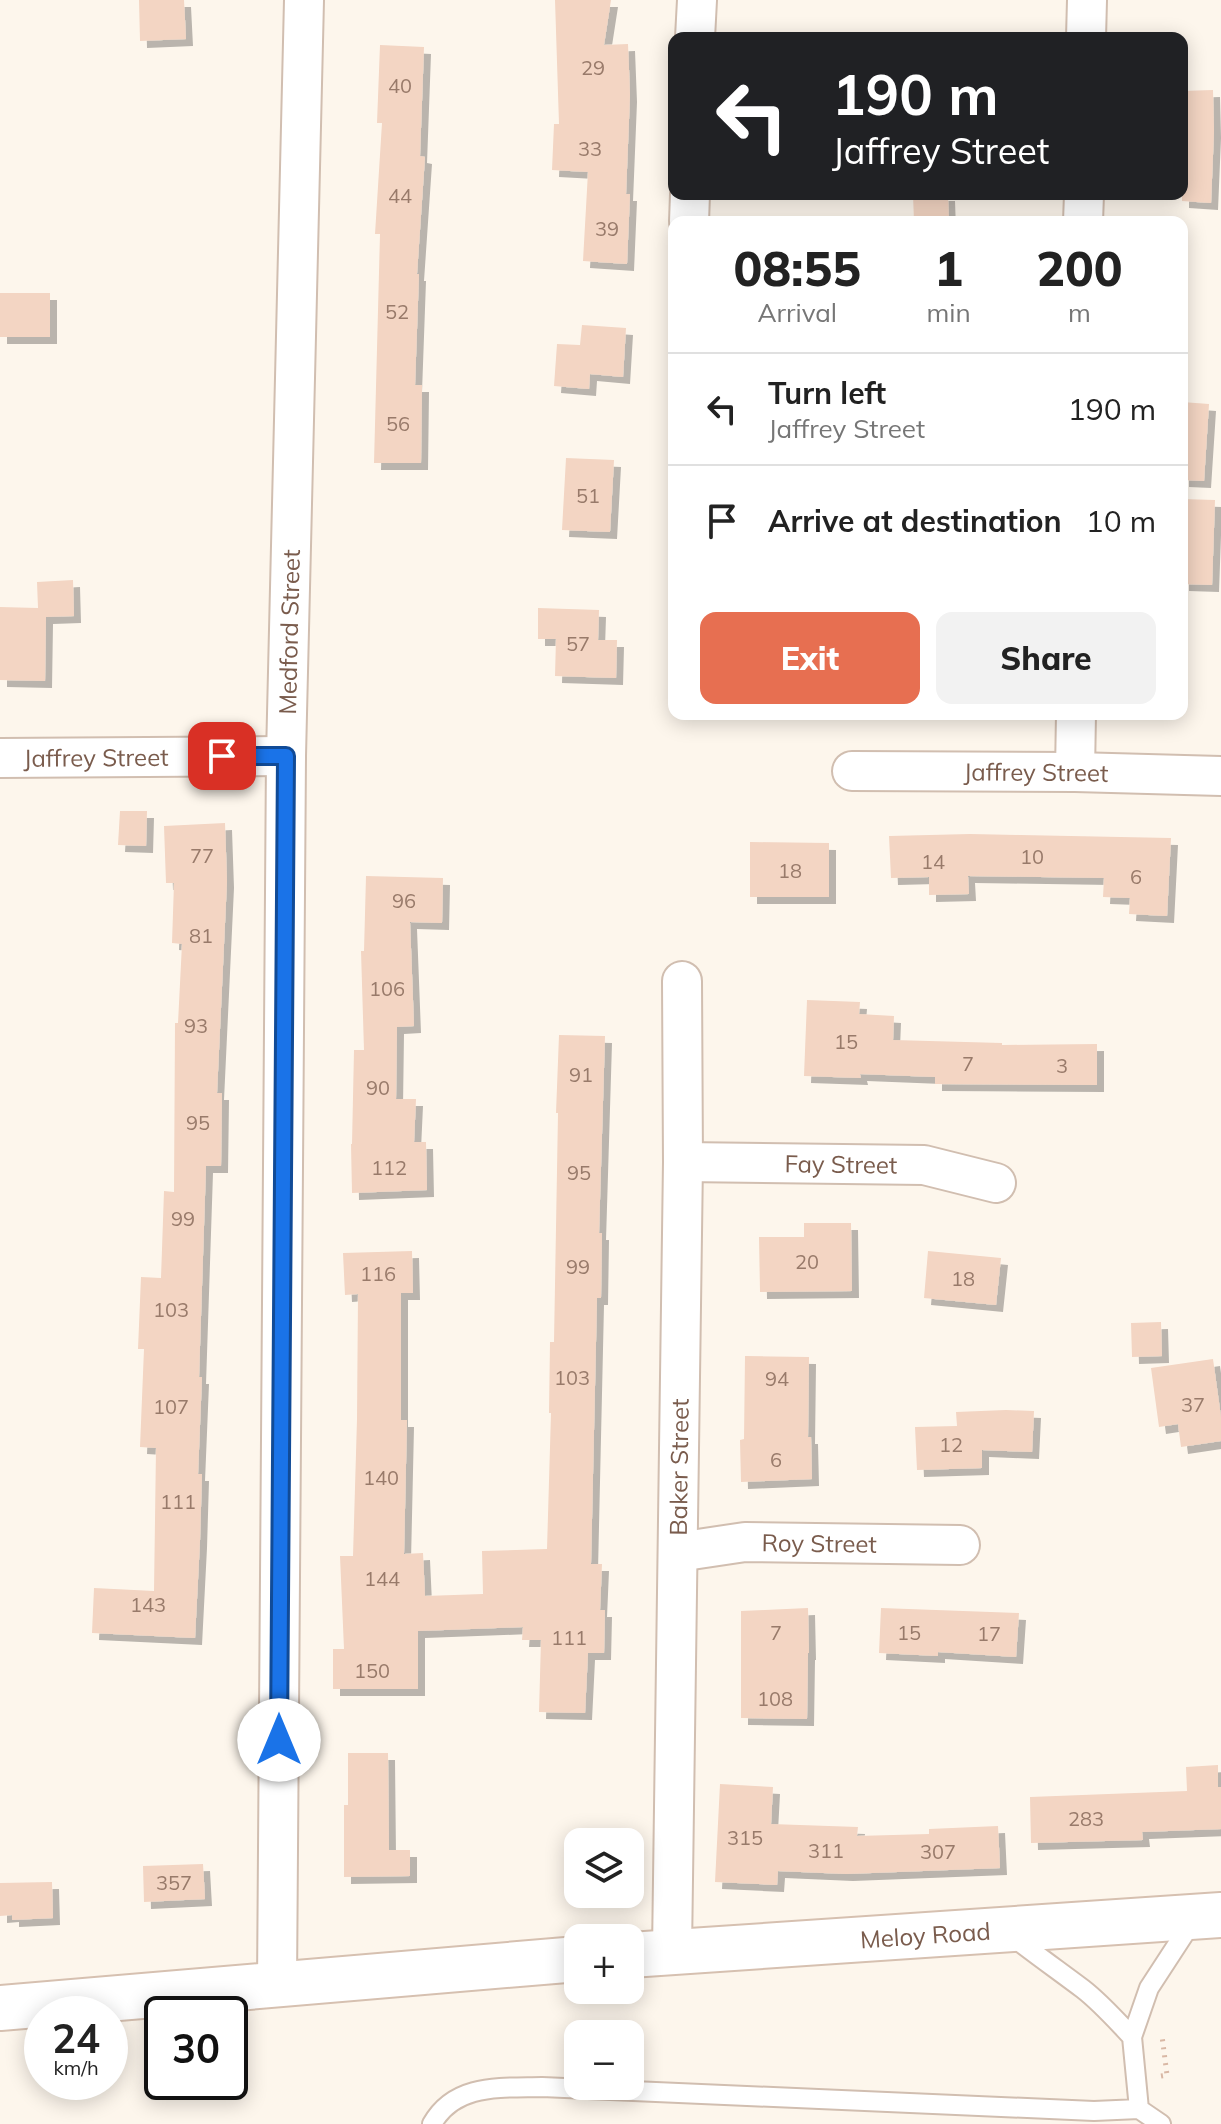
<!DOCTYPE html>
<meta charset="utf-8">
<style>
body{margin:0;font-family:Mulish,sans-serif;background:#f2f2f2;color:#222;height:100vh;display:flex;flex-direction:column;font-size:30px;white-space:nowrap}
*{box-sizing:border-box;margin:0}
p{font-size:26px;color:#767676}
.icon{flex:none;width:44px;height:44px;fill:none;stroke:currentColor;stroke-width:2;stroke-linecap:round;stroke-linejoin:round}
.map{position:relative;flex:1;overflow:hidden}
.drawer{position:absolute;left:668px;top:216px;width:520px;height:504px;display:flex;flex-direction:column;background:#fff;border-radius:16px;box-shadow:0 4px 20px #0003}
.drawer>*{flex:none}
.top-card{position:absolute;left:668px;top:32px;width:520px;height:168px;border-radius:16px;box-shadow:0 4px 20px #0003;background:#202124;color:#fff;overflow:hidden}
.controls{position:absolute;left:564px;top:1828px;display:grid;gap:16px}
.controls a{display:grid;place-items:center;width:80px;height:80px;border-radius:16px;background:#fff;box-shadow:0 4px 20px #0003;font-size:40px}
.speed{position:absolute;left:24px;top:1996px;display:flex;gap:16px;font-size:40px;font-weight:700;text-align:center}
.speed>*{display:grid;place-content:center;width:104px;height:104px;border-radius:50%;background:#fff;box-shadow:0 4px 20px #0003;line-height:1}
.speed small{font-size:20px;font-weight:400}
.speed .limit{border:4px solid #111;border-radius:12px;background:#fff;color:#111}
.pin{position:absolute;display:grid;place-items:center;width:68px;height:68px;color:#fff;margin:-34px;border-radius:16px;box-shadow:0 4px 12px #0006}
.me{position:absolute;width:88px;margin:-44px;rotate:0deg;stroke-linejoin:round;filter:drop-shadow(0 0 6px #0008)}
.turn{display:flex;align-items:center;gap:28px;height:168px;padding:0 32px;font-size:36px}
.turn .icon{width:104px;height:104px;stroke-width:2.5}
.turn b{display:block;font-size:56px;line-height:68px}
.eta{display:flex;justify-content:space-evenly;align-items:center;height:136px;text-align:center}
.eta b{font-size:48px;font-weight:800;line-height:56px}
.action{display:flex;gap:16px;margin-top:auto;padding:16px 32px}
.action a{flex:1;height:92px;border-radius:16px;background:#e76f51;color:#fff;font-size:32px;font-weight:800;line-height:92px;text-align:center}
.action a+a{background:#f2f2f2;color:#222}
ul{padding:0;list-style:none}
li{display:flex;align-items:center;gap:24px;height:112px;padding:0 32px;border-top:2px solid #e0e0e0}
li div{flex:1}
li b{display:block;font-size:30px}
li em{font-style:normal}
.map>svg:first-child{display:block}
.building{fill:#f3d5c3;filter:url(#shadow)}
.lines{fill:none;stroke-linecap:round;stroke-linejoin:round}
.lane-casing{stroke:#d1beb0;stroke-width:22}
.street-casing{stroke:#d1beb0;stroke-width:42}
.secondary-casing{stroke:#d6c0b0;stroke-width:48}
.path{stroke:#d9b8a5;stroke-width:5;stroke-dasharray:2 6;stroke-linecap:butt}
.lane{stroke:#fff;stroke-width:18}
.street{stroke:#fff;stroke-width:38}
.secondary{stroke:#fff;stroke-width:44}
.route-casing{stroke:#114b97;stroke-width:20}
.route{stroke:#1a73e8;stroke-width:14}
.labels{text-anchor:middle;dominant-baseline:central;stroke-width:7;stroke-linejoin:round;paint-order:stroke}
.number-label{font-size:20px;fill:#987a6a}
.street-label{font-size:24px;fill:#7a5c4d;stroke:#fffaf3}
</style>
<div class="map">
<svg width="1221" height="2124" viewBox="0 0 1221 2124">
<defs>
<filter id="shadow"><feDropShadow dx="7" dy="7" stdDeviation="0" flood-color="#0004"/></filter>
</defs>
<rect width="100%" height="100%" fill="#fdf6ec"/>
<!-- building -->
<path class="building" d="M139,0h45l2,39 -46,2z
M555,0h56l-7,45 24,-1 2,51 -4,99h4l-3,70 -44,-3 5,-89 -36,-2 2,-46h5z
M380,45l44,2 -4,109 5,1 -8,117h2l-4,111h7l-1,78h-47l6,-229h-5l7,-111h-5z
M1213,90l1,41 -3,72 -29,-2v-110z
M913,194h35l1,28h-35z
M0,293h50v44h-50z
M582,325l44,3 -3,49 -33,-3 -1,15 -35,-3 3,-42 23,1z
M1182,402l27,2 -5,77 -22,-1z
M566,458l48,2 -4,72 -48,-2z
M1182,499l33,1 -3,85 -30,-1z
M73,580l1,36 -28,1 -1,64 -45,-1v-73l38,1 -1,-26z
M538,608l61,2 -1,30h19l-1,38 -61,-2 1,-37h-18z
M120,811h27l-1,35 -28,-1z
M225,823l2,58 -10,212h5l-1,73h-15l-7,211h3l-4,97h4l-2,67 -5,97 -103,-5 2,-45 60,3 2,-143 -16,-1 4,-98h-6l3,-72 20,1 3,-87 10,1 1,-169h3l4,-79 -10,-1 2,-60h-8l-2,-57z
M970,834l201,4 -4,78 -38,-2 1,-16 -27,-1 1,-19 -136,-2 1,18 -40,1v-18l-38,1 -2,-42z
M750,842l79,1v54h-79z
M366,876l77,2 -1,45 -32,-1 4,104 -17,1 -1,72h20l-2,43h12l1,48 -75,3 -1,-49h1l2,-94h10l-3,-99h3z
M807,1000l53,2 -1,12 35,2 -1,24 109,3v2l95,-1v41l-162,-1v-7l-75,-3 1,4 -57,-2z
M559,1035l46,1 -6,197h3l-1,65h-4l-6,266h11l-2,46h5l-1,43h-16l-3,60 -46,-1 2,-72h-19l1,-13 -105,4v58h-85v-40h11l-4,-93h13l4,-137 1,-125 -13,1 -2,-42 69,-2 1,42h-12v127h6l-3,134 19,-1 2,43 58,-2 -1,-43 65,-2 4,-136h-2l1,-71h4l4,-229h-2z
M804,1223h47l1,68 -92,1 -1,-55h45z
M928,1251l73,7 -5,47 -72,-7z
M1161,1322l1,34 -30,1 -1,-34z
M745,1356l64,1 -1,80h3l1,42 -71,3 -1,-42 4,-1z
M1213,1359l8,58v24l-40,6 -3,-23 -19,3 -8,-59z
M1006,1410l28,1 -2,41 -50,-2v18l-65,2 -2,-43 42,-1 -1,-14z
M808,1608l1,45h-1l-1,66 -66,-1v-107z
M881,1608l138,5 -3,44 -78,-5v4l-59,-3z
M348,1753h40l1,97h21v26l-66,1v-72h4z
M1218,1765v22h3v42l-79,3 1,8 -112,3 -1,-46 157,-6 -1,-24z
M720,1784l53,3 -2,37 87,3 -1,9 72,-2v-5l69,-3 2,42 -154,6 -68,-3 -1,14 -62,-3z
M203,1864l2,35 -61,3 -1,-36z
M52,1882l1,36 -41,2v-5l-12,1v-33z"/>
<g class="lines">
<!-- lane casing -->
<g class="lane-casing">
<path id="lane" d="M1012,1936c23,18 47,35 71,53 18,14 33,31 49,48
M432,2124c23,-41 69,-36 110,-37l552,24 45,-2
M1161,2124l-22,-15 -7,-72 17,-49 43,-66"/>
</g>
<!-- street casing -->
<g class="street-casing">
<g id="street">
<path d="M695,38l2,-38"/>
<path d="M1086,38l1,-38"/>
<path d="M689,222l1,-28"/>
<path d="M1083,222l1,-28"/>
<path id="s1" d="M0,758l286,-2"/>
<path id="s2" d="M852,771l223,1 146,4"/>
<path d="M1075,772l1,-58"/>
<path id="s3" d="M683,1162l241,3 72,18"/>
<path id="s4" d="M678,1552l67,-10 215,3"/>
<path id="s5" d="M672,1951l11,-789 -1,-181"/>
<path id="s6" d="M277,1986l9,-1230 18,-756"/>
</g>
</g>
<!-- secondary casing -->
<g class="secondary-casing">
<g id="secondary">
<path id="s7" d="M630,1955l591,-40"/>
<path d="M0,2008l578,-49"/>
</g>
</g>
<!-- path -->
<path class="path" d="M1161,2076l6,-1 -5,-39"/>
<!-- lane -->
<use href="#lane" class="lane"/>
<!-- street -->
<use href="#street" class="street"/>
<!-- secondary -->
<use href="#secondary" class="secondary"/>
</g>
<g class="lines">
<!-- route casing -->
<g class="route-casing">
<path id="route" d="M222,756h64l-7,984"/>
</g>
<!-- route -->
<use href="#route" class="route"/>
</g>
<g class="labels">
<!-- number labels -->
<g class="number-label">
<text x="593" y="67">29</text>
<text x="400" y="85">40</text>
<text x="590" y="148">33</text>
<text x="400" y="195">44</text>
<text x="607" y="228">39</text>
<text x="397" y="311">52</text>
<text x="398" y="423">56</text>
<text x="588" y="495">51</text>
<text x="578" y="643">57</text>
<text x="202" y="855">77</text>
<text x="1032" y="856">10</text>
<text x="933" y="861">14</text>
<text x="790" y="870">18</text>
<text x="1136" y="876">6</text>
<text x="404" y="900">96</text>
<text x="201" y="935">81</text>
<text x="387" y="988">106</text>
<text x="196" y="1025">93</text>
<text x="846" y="1041">15</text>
<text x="968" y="1063">7</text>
<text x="1062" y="1065">3</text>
<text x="581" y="1074">91</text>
<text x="378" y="1087">90</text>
<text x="198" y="1122">95</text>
<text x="389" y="1167">112</text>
<text x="579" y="1172">95</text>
<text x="183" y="1218">99</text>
<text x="807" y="1261">20</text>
<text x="578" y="1266">99</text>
<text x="378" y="1273">116</text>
<text x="963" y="1278">18</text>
<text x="171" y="1309">103</text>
<text x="572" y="1377">103</text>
<text x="777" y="1378">94</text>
<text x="1193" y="1404">37</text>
<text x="171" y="1406">107</text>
<text x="951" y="1444">12</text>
<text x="776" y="1459">6</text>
<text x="381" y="1477">140</text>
<text x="178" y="1501">111</text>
<text x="382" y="1578">144</text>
<text x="148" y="1604">143</text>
<text x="776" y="1632">7</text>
<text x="909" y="1632">15</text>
<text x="989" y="1633">17</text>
<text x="569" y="1637">111</text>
<text x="372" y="1670">150</text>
<text x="775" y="1698">108</text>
<text x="1086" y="1818">283</text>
<text x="745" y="1837">315</text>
<text x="826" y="1850">311</text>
<text x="938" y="1851">307</text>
<text x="174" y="1882">357</text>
</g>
<!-- street labels -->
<g class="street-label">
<text stroke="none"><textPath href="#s6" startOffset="1354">Medford Street</textPath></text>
<text stroke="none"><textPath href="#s1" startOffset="96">Jaffrey Street</textPath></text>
<text stroke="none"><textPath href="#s2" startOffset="184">Jaffrey Street</textPath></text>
<text stroke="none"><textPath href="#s3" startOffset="158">Fay Street</textPath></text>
<text stroke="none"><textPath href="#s5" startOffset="484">Baker Street</textPath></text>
<text stroke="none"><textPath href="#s4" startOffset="142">Roy Street</textPath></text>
<text stroke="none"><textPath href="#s7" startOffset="296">Meloy Road</textPath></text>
</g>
</g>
</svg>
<div class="controls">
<a><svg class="icon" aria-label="layers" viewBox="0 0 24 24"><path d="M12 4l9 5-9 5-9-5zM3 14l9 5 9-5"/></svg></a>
<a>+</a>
<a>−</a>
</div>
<div class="speed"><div>24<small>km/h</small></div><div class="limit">30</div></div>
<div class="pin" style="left:222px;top:756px;background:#d93025"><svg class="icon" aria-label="arrive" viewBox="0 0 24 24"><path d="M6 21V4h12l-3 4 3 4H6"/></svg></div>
<svg class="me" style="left:279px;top:1740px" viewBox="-20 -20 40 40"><circle r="19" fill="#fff"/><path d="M0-13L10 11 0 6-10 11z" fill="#1a73e8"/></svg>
<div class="top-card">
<div class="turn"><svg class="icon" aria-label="left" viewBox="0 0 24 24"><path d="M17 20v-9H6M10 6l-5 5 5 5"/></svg><div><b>190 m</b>Jaffrey Street</div></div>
</div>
<section class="drawer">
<div class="eta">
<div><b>08:55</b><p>Arrival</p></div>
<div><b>1</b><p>min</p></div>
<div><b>200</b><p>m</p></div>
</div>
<ul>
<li><svg class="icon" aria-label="left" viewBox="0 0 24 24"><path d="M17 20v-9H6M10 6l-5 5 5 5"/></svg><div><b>Turn left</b><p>Jaffrey Street</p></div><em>190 m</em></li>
<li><svg class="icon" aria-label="arrive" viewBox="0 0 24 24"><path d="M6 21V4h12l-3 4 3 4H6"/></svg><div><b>Arrive at destination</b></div><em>10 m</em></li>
</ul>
<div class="action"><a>Exit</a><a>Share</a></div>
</section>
</div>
